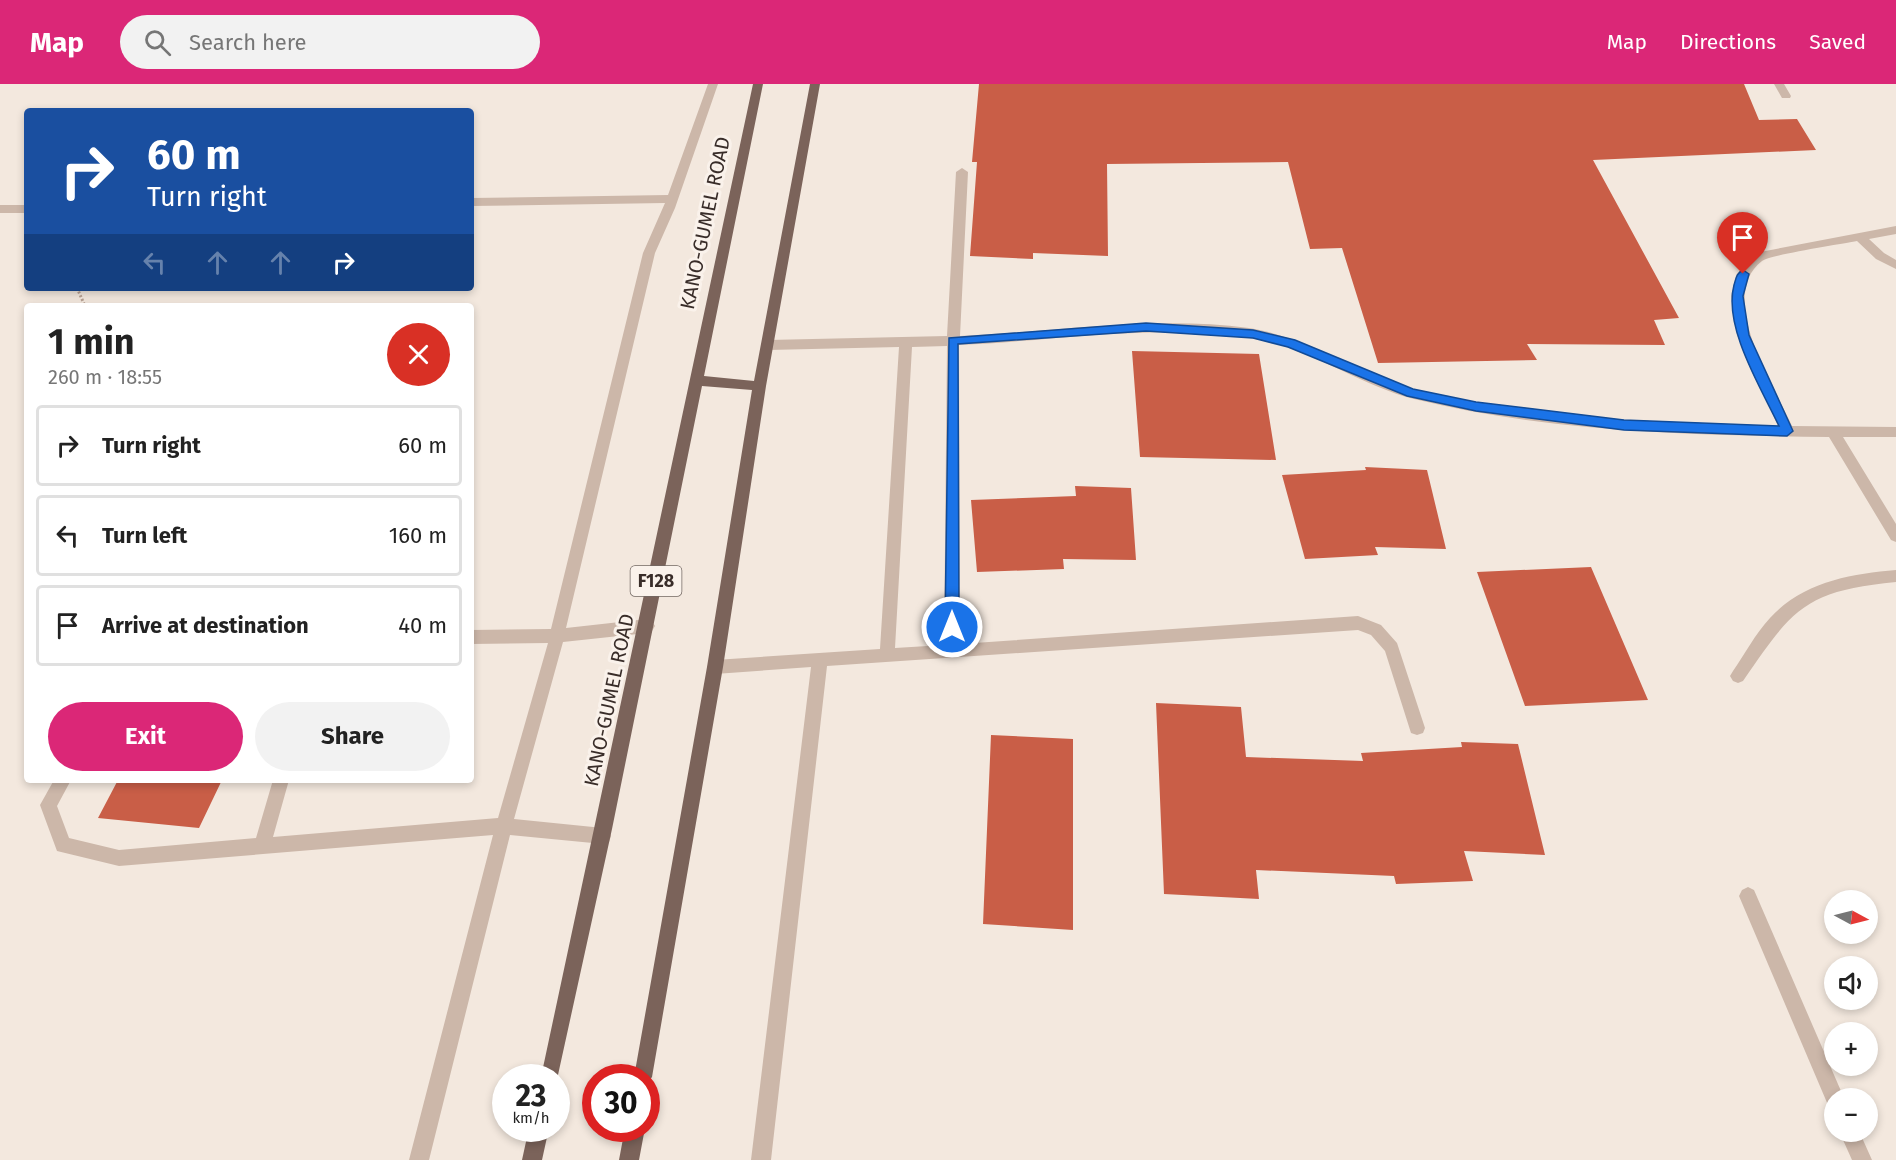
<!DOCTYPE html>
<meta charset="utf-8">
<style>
body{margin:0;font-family:"Fira Sans",sans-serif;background:#f2f2f2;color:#222;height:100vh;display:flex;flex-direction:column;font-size:22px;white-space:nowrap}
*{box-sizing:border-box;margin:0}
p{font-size:20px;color:#767676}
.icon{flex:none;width:33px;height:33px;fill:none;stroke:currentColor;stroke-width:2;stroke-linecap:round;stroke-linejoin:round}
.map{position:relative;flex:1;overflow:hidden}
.panel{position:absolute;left:24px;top:219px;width:450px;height:480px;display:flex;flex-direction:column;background:#fff;border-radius:6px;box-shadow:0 3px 9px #0003}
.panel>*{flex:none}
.banner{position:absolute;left:24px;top:24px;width:450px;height:183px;border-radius:6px;box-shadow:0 3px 9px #0003;background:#1a4fa0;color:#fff;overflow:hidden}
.needle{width:39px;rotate:97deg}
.tools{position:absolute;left:1824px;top:806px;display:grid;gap:12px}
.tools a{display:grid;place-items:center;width:54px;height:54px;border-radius:50%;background:#fff;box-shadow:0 3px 9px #0003;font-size:30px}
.speed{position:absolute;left:492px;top:980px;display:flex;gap:12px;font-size:30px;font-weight:700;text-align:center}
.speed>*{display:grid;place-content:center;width:78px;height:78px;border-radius:50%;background:#fff;box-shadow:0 3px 9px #0003;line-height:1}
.speed small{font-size:15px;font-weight:400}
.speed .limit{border:9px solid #d22;background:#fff;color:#111}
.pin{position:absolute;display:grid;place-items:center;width:51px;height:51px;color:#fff;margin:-62px -26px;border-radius:50% 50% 50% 0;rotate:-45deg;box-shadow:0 0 6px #0007}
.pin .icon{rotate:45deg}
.me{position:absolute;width:66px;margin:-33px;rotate:0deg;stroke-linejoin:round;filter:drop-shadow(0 0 4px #0008)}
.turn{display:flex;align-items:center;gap:21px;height:126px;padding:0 24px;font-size:27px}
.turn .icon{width:78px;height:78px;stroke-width:2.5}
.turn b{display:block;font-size:42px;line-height:51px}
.lanes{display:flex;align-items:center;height:57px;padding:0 24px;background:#0003;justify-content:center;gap:30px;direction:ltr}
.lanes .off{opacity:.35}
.round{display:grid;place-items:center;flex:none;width:63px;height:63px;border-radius:32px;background:#f2f2f2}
.summary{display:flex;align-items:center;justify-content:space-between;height:102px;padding:0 24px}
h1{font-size:36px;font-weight:700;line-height:45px}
.button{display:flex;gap:12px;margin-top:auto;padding:12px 24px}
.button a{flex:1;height:69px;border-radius:36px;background:#db2777;color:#fff;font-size:24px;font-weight:700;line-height:69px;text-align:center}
.button a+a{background:#f2f2f2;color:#222}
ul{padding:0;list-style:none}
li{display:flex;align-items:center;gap:18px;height:81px;margin:0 12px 9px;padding:0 12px;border:3px solid #e0e0e0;border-radius:6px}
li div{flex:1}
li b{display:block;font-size:22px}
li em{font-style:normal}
header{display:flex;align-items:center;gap:36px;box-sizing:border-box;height:84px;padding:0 30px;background:#db2777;color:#fff}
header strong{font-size:28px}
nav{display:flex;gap:33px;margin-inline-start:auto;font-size:21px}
.search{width:420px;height:54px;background:#f2f2f2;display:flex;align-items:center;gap:15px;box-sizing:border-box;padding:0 21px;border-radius:33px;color:#767676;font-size:22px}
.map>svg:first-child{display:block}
.building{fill:#c95e47}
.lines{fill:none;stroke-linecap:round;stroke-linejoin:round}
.path{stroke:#b8a193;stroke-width:3;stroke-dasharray:2 2;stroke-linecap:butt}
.minor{fill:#ccb7a9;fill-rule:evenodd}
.major{fill:#7b635a;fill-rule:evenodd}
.route{fill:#1a73e8;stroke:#114b97;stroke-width:1.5}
.labels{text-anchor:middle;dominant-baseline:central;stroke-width:6;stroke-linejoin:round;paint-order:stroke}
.shield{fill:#faf2eb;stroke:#736863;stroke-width:1.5}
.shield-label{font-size:18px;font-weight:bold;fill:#392d29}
.street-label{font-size:20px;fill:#392d29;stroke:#faf2eb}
</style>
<header>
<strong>Map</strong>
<div class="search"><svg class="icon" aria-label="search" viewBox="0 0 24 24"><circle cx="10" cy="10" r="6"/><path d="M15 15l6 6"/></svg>Search here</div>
<nav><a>Map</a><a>Directions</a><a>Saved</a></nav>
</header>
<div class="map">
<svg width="1896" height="1076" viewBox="0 0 1896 1076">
<rect width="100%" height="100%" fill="#f3e8de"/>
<!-- building -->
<path class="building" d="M979,0h765l15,36 38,-1 19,31 -223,10 86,158 -25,2 11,25 -138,-1 10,16 -159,3 -36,-115 -32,1 -22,-87 -181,2 1,92 -75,-3v6l-63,-3 7,-94h-5z
M1132,267l127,3 17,106 -136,-3z
M1365,383l62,3 19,79 -71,-2 3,8 -73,4 -23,-84 84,-5z
M1075,402l56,2 5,72 -73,-1 1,10 -87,3 -6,-72 105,-4z
M1591,483l57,133 -123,6 -48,-134z
M1156,619l85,4 5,50 117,4 -2,-8 101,-6 -1,-5 57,2 27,111 -81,-4 9,30 -77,3 -2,-8 -138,-6 3,29 -95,-5z
M991,651l82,4v191l-90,-6z
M118,696h104l-23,48 -101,-10z"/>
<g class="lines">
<!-- path -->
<path class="path" d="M77,204l8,18"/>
<!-- minor -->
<path class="minor" d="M708,0h10l-43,124 -20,45 -89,375 81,-9 5,2 3,5 -3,5 -5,2 -84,9 -49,177 89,9 6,2 2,6 -2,6 -6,2 -93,-9 -81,325h-20l84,-325 -374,31 -62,-15 -17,-46 14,-25h17l-14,26 12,32 50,12 137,-12 17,-58h16l-16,57 225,-19 50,-175 -77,1v-14l80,-1 92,-376 22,-50 -194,3v-8l197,-3z
M1774,0h10l7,12 -1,2h-8z
M962,84l6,4 -8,164c95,-4 193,-21 289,-8 59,9 108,46 165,61 118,29 243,35 364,37l-41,-91 -6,-39 6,-22 18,-21 141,-27v8l-27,5 15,14 12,7v9l-20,-10 -19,-18c-15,3 -88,14 -95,20 -46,35 12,126 30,165l104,1v10h-53l53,87v18l-5,-2 -62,-103c-138,-2 -280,-5 -415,-38 -57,-15 -106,-53 -165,-61 -96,-15 -194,3 -290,7l1,299 398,-28 23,9 16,18 28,85 -2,5 -6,2 -6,-2 -26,-82 -14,-16 -13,-5 -531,36 -56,494h-20l60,-493 -96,7 -5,-2 -3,-5 3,-5 5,-2 165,-11 19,-302 -131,3 -6,-5 6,-5 179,-4 9,-164zM947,262l-3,299 -49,3 17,-301z
M0,121h27v8h-27z
M1896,486v12c-91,9 -103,26 -153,99l-5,2 -5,-2 -3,-5 3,-5c12,-17 22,-37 37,-53 33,-36 80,-44 126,-48z
M1748,803l6,3 90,208h-10v9l-6,-2 -89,-209 3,-6z
M1839,1047h20l13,29h-20z"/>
<!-- major -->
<path class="major" d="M753,0h10l-59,292 50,5 56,-297h10l-54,302 -43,281 -71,410 -6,8v-8h-12l73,-410 45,-277 -50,-4 -90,443 -56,255v-7h-15z
M529,1044h20l-7,32h-20z
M625,1044h20l-6,32h-20z"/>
</g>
<!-- route -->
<path class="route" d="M1743,186l6,4 -6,22 6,39 44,96 -6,5 -163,-6 -148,-19 -69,-15 -119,-49 -35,-9 -107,-7 -188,13 1,283 -2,4h-10l-2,-4 4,-289 197,-15 107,7 42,10 118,49 63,13 148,18 155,6c-18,-38 -56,-99 -45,-141 2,-6 2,-12 9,-15z"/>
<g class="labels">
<!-- shield labels -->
<rect class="shield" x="630.5" y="482" width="51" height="30" rx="4.5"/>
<g class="shield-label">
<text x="656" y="497">F128</text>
</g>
<!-- street labels -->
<g class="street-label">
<text transform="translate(705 139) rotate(-78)">KANO-GUMEL ROAD</text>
<text transform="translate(609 616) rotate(-78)">KANO-GUMEL ROAD</text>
</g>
</g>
</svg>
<div class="tools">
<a><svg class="needle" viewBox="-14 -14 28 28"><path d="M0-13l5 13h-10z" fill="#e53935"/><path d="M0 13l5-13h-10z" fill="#767676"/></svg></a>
<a><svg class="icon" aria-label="sound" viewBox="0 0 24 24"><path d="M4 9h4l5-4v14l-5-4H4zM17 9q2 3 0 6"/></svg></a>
<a>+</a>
<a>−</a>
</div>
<div class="speed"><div>23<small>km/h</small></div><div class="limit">30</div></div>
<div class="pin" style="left:1743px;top:190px;background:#d93025"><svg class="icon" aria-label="arrive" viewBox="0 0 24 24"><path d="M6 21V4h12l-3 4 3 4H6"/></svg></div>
<svg class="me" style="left:952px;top:543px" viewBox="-20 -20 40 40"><circle r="17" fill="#1a73e8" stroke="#fff" stroke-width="3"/><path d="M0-11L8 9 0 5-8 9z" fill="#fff"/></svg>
<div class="banner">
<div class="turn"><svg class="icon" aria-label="right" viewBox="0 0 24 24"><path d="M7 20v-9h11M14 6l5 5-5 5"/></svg><div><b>60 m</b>Turn right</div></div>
<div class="lanes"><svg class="icon off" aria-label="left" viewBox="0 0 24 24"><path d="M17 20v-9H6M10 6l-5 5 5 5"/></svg><svg class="icon off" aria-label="ahead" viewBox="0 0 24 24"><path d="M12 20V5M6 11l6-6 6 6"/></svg><svg class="icon off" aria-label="ahead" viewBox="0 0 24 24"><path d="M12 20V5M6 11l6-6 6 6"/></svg><svg class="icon" aria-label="right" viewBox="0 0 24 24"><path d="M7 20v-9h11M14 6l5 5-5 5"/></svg></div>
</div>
<section class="panel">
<div class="summary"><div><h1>1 min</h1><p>260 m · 18:55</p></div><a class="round" style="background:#d93025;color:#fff"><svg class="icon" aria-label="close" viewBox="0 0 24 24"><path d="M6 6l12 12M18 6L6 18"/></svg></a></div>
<ul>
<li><svg class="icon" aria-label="right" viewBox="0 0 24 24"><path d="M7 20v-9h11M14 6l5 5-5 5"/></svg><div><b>Turn right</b></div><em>60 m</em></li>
<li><svg class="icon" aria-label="left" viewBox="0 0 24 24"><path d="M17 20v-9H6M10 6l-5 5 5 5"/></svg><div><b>Turn left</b></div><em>160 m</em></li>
<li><svg class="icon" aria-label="arrive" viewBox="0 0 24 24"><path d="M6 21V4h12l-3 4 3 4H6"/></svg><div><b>Arrive at destination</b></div><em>40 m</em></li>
</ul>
<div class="button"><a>Exit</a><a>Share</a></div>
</section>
</div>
